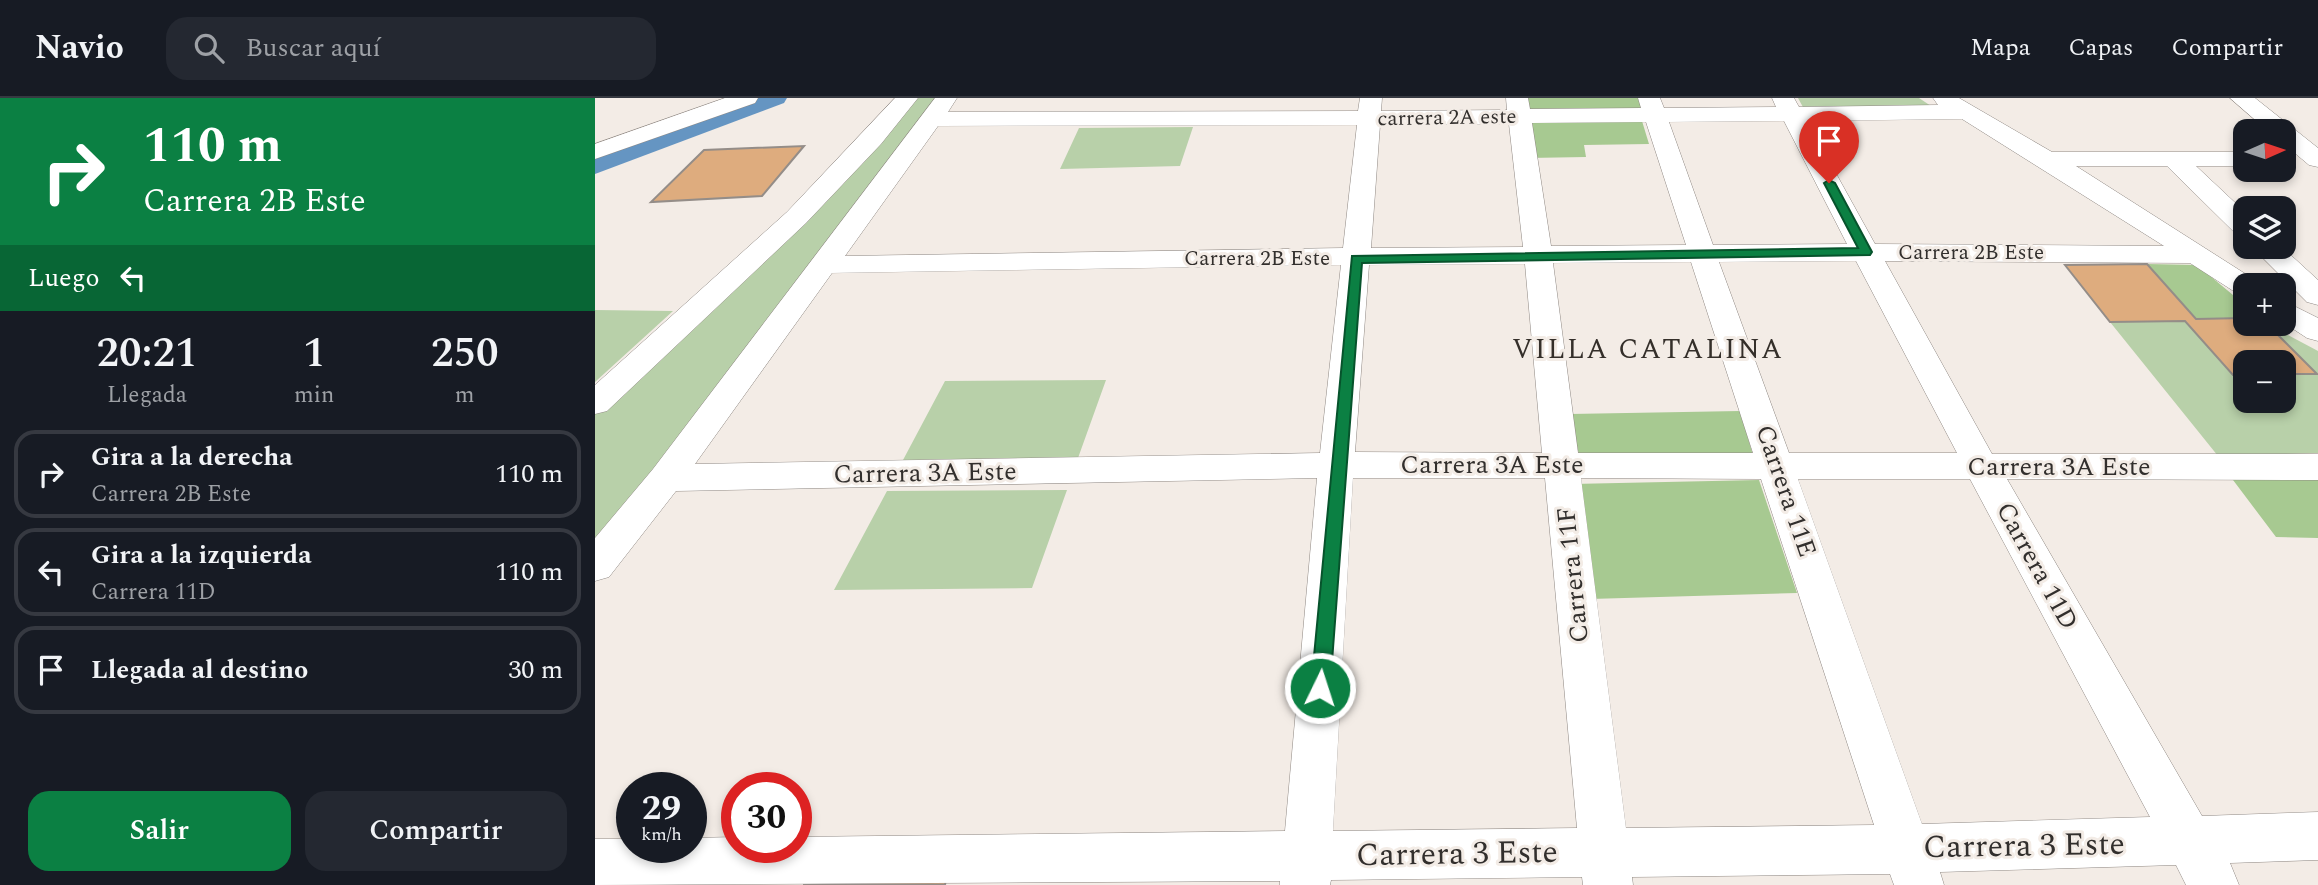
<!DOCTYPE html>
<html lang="es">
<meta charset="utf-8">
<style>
body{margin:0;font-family:Spectral,serif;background:#242831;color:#f1f3f6;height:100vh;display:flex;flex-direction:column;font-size:26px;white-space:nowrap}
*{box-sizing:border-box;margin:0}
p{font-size:23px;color:#9ea1a6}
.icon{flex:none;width:38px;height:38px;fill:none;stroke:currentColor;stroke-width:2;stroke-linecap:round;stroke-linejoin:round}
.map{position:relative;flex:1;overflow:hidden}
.sheet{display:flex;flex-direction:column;background:#171b24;width:595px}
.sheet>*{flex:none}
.hud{background:#0b8043;color:#fff;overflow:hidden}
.needle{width:46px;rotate:87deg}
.fabs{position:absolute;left:1638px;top:21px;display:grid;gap:14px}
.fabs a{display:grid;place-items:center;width:63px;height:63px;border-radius:14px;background:#171b24;box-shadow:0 4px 10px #0003;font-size:35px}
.speed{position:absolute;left:21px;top:674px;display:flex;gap:14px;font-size:35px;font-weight:700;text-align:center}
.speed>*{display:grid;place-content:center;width:91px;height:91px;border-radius:50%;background:#171b24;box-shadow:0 4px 10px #0003;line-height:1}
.speed small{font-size:18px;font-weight:400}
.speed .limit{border:10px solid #d22;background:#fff;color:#111}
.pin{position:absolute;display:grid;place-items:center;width:60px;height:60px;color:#fff;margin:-72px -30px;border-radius:50% 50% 50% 0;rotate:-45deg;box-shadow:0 0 7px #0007}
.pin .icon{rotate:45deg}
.me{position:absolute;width:77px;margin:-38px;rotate:4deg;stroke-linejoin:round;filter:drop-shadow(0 0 5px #0008)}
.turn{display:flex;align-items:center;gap:24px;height:147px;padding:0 28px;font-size:32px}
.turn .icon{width:91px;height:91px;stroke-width:2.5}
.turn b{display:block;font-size:49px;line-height:60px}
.then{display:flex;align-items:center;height:66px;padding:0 28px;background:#0003;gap:14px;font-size:26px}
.eta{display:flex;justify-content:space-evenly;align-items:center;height:119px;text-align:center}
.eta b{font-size:42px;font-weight:600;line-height:49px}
.cta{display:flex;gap:14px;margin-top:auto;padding:14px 28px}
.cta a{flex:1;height:80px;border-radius:21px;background:#0b8043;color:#fff;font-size:28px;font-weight:600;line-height:80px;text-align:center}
.cta a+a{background:#242831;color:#f1f3f6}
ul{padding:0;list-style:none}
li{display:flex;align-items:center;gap:21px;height:88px;margin:0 14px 10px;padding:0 14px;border:4px solid #363941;border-radius:21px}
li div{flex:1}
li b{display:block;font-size:26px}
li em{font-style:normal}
header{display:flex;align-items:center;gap:42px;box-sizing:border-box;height:98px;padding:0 35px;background:#171b24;border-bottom:2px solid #363941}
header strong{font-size:33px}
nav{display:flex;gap:38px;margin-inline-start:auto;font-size:24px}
.search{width:490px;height:63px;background:#242831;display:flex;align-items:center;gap:18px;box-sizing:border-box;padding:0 24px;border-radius:21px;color:#9ea1a6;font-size:26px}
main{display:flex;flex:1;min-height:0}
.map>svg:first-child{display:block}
.green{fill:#b8d0a9}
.forest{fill:#a7c991}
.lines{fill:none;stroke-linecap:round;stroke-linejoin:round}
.canal{fill:#6595c2;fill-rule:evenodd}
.building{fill:#deac7e;stroke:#948d88;stroke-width:2}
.minor-casing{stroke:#8f8883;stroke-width:1}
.minor{fill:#fff;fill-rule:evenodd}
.route{fill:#0b8043;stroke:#07532c;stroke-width:2}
.labels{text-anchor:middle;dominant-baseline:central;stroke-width:6;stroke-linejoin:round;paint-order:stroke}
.far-street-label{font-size:21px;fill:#322f2d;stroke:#f3ece6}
.street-label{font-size:26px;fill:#322f2d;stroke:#f3ece6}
.neighbourhood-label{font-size:28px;letter-spacing:2px;fill:#342f2a;stroke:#f3ece6}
.near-street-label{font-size:32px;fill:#322f2d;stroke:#f3ece6}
</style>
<header>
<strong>Navio</strong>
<div class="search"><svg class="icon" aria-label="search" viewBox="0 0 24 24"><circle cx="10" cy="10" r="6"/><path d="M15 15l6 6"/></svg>Buscar aquí</div>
<nav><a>Mapa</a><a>Capas</a><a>Compartir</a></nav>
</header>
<main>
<section class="sheet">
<div class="hud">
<div class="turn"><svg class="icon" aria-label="right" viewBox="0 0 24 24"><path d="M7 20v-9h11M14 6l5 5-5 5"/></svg><div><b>110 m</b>Carrera 2B Este</div></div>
<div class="then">Luego<svg class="icon" aria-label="left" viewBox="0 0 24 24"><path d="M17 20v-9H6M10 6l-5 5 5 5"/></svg></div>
</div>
<div class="eta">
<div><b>20:21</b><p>Llegada</p></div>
<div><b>1</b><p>min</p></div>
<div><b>250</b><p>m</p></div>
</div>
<ul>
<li><svg class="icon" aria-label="right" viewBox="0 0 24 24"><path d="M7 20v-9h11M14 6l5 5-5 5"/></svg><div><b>Gira a la derecha</b><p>Carrera 2B Este</p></div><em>110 m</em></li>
<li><svg class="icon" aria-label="left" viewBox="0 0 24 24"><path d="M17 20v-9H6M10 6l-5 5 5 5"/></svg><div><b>Gira a la izquierda</b><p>Carrera 11D</p></div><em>110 m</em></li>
<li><svg class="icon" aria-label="arrive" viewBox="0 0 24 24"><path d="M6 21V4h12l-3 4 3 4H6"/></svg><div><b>Llegada al destino</b></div><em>30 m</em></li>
</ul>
<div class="cta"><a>Salir</a><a>Compartir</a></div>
</section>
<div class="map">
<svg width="1723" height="787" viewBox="0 0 1723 787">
<rect width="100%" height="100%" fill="#f3ece6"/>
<!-- green -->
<path class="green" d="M316,0h28l-344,459v-149z
M1203,0h121l12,8 -127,3z
M598,29l-13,39 -120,3 19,-41z
M0,212l78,1 -78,71z
M1590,223l48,54h12v26h39v-27h32l-49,-50 51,27v102l-100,3 -108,-134z
M511,282l-28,78 -175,2 42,-79z
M472,392l-35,98 -198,2 53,-99z"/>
<!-- forest -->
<path class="forest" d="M926,0h118l5,13 -121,1z
M1047,23l7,23 -65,1 2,12 -58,1 -4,-36z
M1552,166l50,1 48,40v13l-49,1z
M1145,313l13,44h-174l-9,-41z
M1635,378l88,2v60l-42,-1z
M1164,382l38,113 -207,6 -18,-115z"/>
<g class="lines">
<!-- canal -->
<path class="canal" d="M157,0h35l-3,5 -189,71v-17z"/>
</g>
<!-- building -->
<path class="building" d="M209,48l-42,50 -111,6 53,-52z
M1552,166l49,55 49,-1v6h22l50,50h-33v-12h-39v13h-12l-48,-54 -75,1 -45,-57z
M351,781l-1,6h-142z"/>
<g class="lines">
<!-- minor casing -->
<g class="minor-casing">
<path id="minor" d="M130,0h33l-3,5 -160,56v-15z
M300,0h23l-37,46 -75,79 -199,188 -12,3v-29l192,-173z
M340,0h22l-9,14 410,-1 2,-13h22l-1,13 126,-1 -1,-12h22l2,11 111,-1 -3,-10h22l4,10 112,-1 -4,-9h22l5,9 139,-2 -5,-7h26l93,54h193v14h-49l49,46v23l-10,-2 -68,-67h-91l179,114 4,5h-14v10l-10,-3 -45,-29 -305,-2 107,193h326v26l-311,-1 195,337 116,-4v48l-88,3 9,22h-53l-10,-20 -236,7 4,13h-50l-4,-11 -258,3 1,8h-50l-1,-8 -251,3 -1,5h-50v-4l-685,4v-46h37v8h59v-9l46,-1v10h59v-10l489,-6 32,-353 -641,13 -67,86 -14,4v-43l58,-69zM1367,21l202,127 -289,-2 -68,-123zM1189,23l63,123 -134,1 -44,-123zM1051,24l40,123 -135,1 -19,-123zM914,26l14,123 -152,1 9,-123zM762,27l-14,123 -498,8 93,-130zM1261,163l101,192h-168l-70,-191zM1096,164l62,191h-175l-25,-190zM930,166l17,189 -187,-1 14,-187zM746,167l-21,188 -625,11 137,-191zM758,380h192l32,350 -244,3zM986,380l180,1 113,346 -248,3zM1203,381h172l180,338 -228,7z
M1635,0h25l63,50v19l-9,-2 -25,-21v-13h-16z
M1657,149h30l36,33v25l-11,-3z
M1689,203l34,17v23l-11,-3 -23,-15z"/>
</g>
<!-- minor -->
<use href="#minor" class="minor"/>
</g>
<!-- route -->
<path class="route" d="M1234,82l6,3 37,69 -2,3 -508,8 -32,425 -3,6h-14l-2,-6 41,-432 506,-8 -34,-65z"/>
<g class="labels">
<!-- far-street labels -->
<g class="far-street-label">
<text transform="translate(852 20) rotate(-1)">carrera 2A este</text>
<text x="1376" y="155">Carrera 2B Este</text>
<text x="662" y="161">Carrera 2B Este</text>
</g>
<!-- street labels -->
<g class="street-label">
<text x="897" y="367">Carrera 3A Este</text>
<text x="1464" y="369">Carrera 3A Este</text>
<text transform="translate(330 375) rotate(-1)">Carrera 3A Este</text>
<text transform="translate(1191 393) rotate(71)">Carrera 11E</text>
<text transform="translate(1442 468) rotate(61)">Carrera 11D</text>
<text transform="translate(978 477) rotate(-96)">Carrera 11F</text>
</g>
<!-- neighbourhood labels -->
<g class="neighbourhood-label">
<text x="1053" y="251">VILLA CATALINA</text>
</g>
<!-- near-street labels -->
<g class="near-street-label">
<text transform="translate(1429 748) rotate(-1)">Carrera 3 Este</text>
<text transform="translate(862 756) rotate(-1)">Carrera 3 Este</text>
</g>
</g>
</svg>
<div class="fabs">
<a><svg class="needle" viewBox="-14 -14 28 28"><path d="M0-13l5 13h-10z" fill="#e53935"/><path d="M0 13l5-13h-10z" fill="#9ea1a6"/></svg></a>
<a><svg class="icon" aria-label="layers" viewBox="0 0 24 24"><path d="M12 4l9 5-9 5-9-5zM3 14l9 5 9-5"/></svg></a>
<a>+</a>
<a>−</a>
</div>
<div class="speed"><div>29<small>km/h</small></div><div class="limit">30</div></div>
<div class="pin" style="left:1234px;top:85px;background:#d93025"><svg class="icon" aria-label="arrive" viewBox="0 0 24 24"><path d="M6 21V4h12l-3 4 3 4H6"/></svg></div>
<svg class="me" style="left:725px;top:590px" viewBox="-20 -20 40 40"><circle r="17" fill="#0b8043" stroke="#fff" stroke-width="3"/><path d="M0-11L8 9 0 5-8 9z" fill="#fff"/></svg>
</div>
</main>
